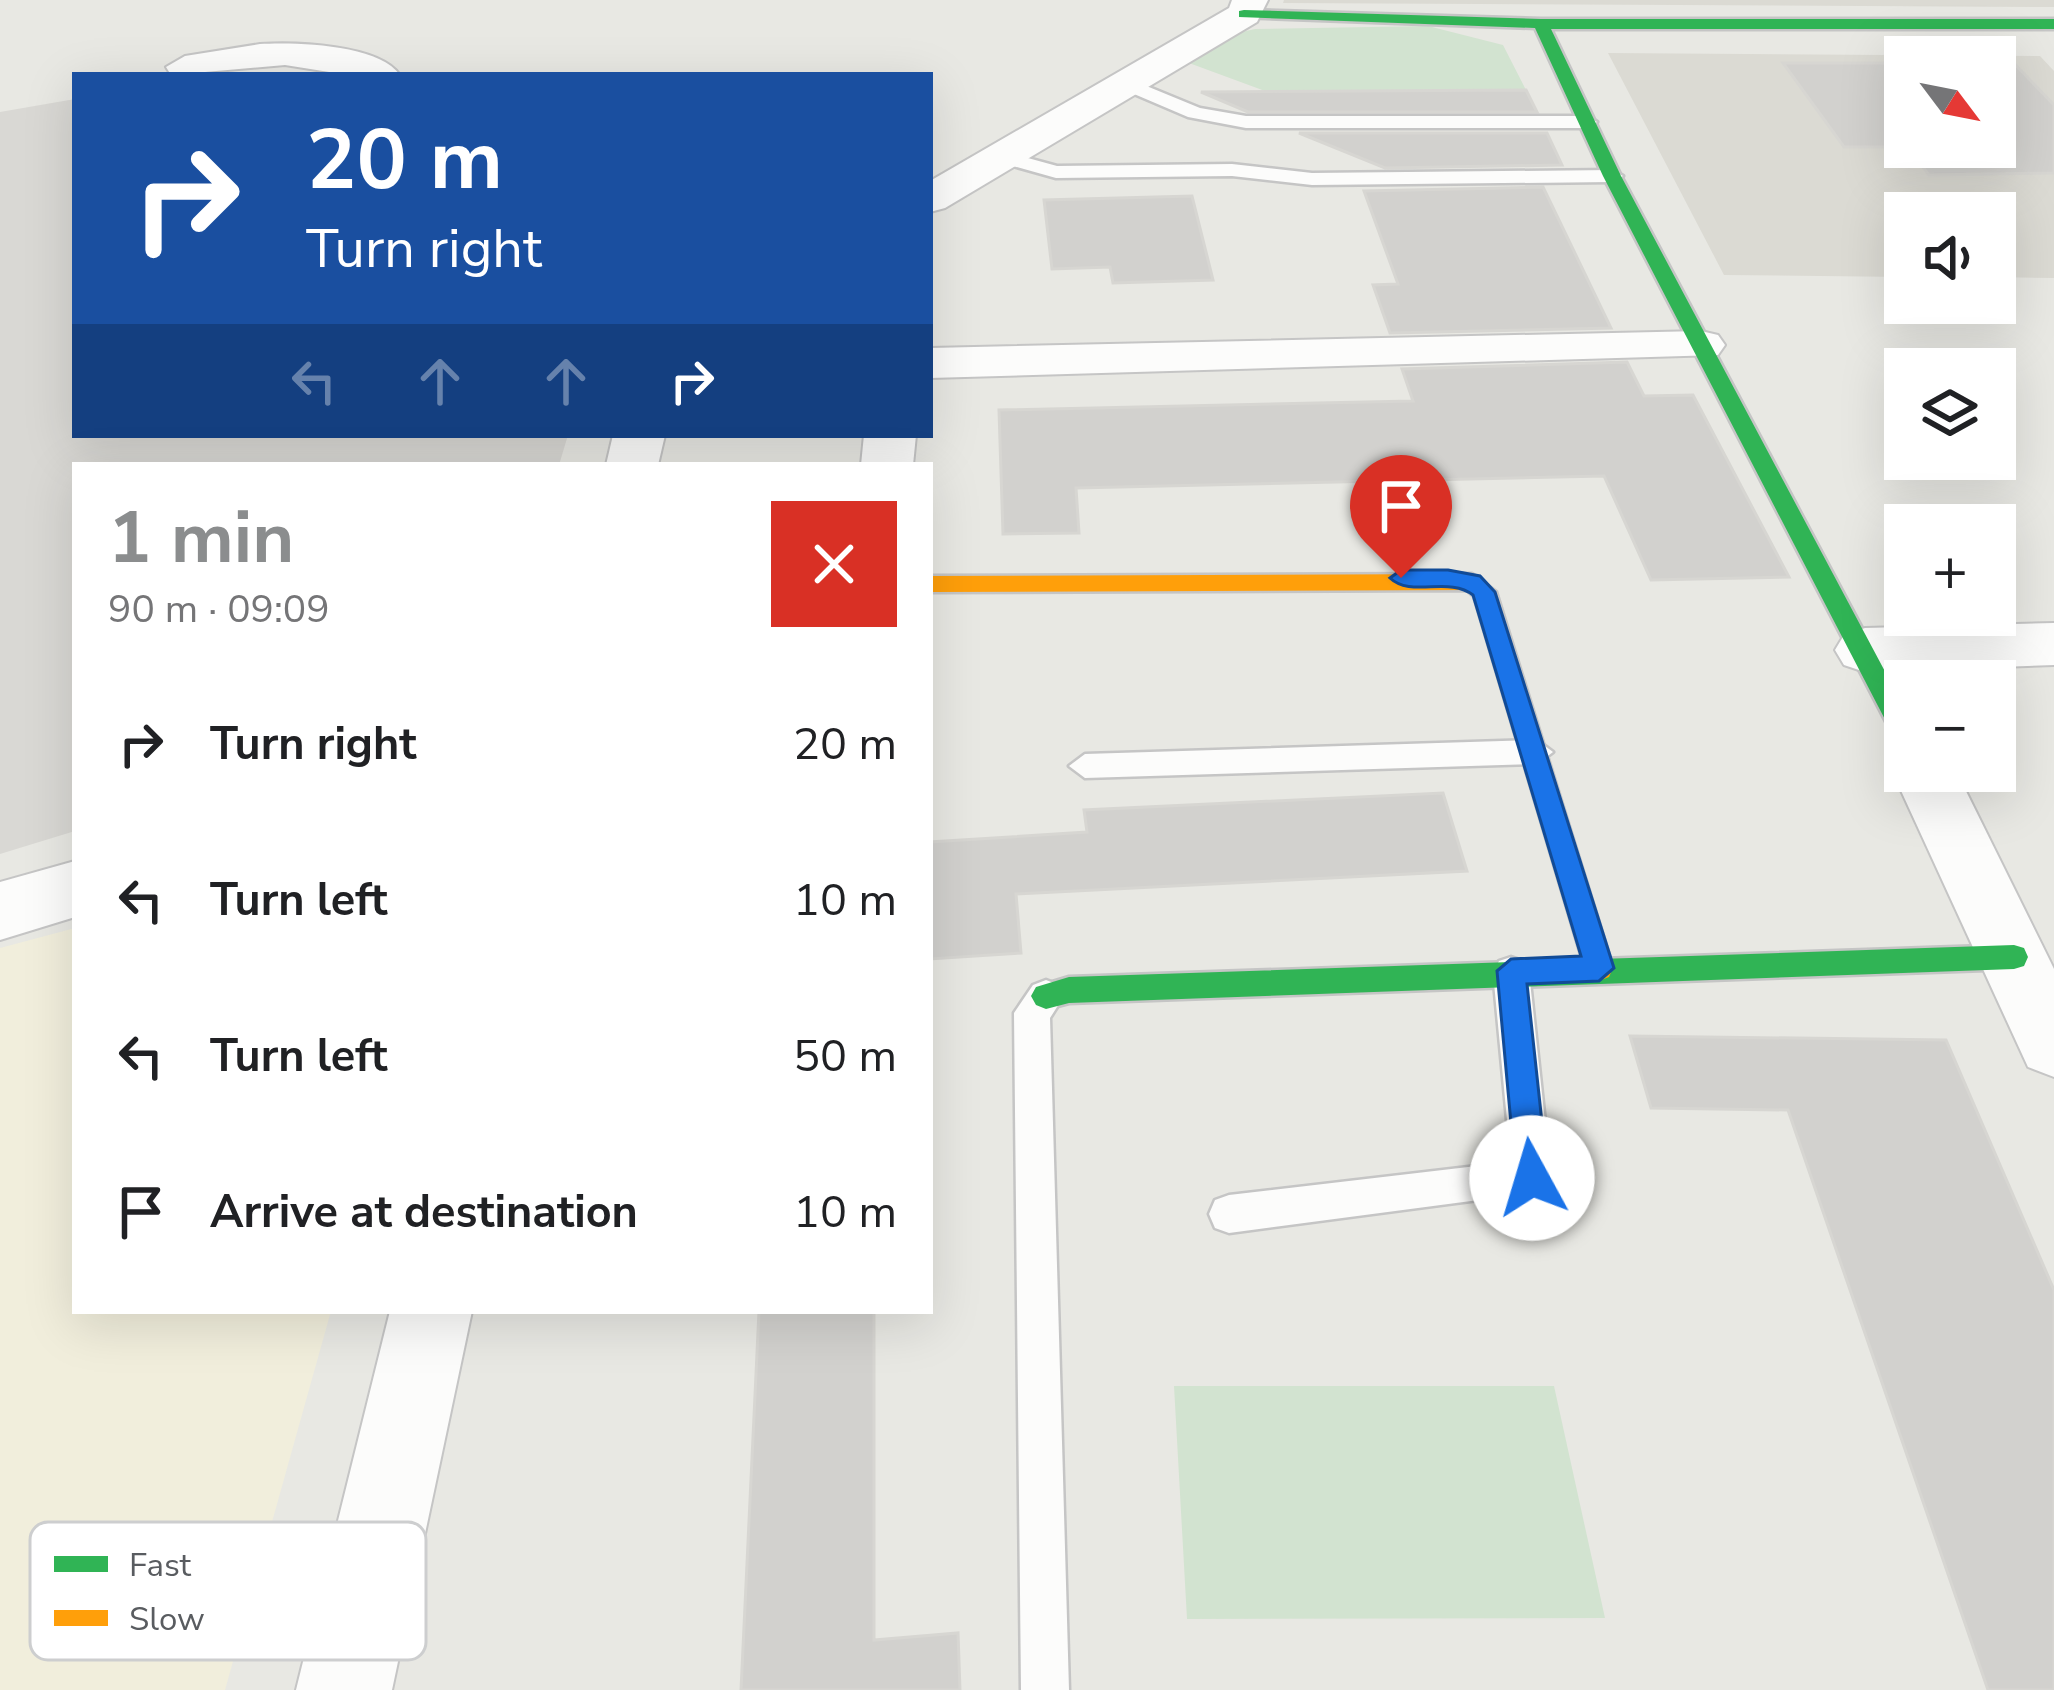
<!DOCTYPE html>
<meta charset="utf-8">
<style>
body{margin:0;font-family:"Nunito Sans",sans-serif;background:#f6f6f6;color:#202124;height:100vh;display:flex;flex-direction:column;font-size:45px;white-space:nowrap}
*{box-sizing:border-box;margin:0}
p{font-size:39px;color:#757577}
.icon{flex:none;width:66px;height:66px;fill:none;stroke:currentColor;stroke-width:2;stroke-linecap:round;stroke-linejoin:round}
.map{position:relative;flex:1;overflow:hidden}
.drawer{position:absolute;left:72px;top:462px;width:861px;height:852px;display:flex;flex-direction:column;background:#fff;border-radius:0px;box-shadow:0 12px 48px #0002}
.drawer>*{flex:none}
.top-card{position:absolute;left:72px;top:72px;width:861px;height:366px;border-radius:0px;box-shadow:0 12px 48px #0002;background:#1a4fa0;color:#fff;overflow:hidden}
.needle{width:78px;rotate:122deg}
.fabs{position:absolute;left:1884px;top:36px;display:grid;gap:24px}
.fabs a{display:grid;place-items:center;width:132px;height:132px;border-radius:0px;background:#fff;box-shadow:0 12px 48px #0002;font-size:60px}
.pin{position:absolute;display:grid;place-items:center;width:102px;height:102px;color:#fff;margin:-123px -51px;border-radius:50% 50% 50% 0;rotate:-45deg;box-shadow:0 0 12px #0007}
.pin .icon{rotate:45deg}
.me{position:absolute;width:132px;margin:-66px;rotate:354deg;stroke-linejoin:round;filter:drop-shadow(0 0 9px #0008)}
.turn{display:flex;align-items:center;gap:42px;height:252px;padding:0 36px;font-size:54px}
.turn .icon{width:156px;height:156px;stroke-width:2.5}
.turn b{display:block;font-size:84px;line-height:102px}
.lanes{display:flex;align-items:center;height:114px;padding:0 36px;background:#0003;justify-content:center;gap:60px;direction:ltr}
.lanes .off{opacity:.35}
.round{display:grid;place-items:center;flex:none;width:126px;height:126px;border-radius:0px;background:#f6f6f6}
.headline{display:flex;align-items:center;justify-content:space-between;height:204px;padding:0 36px}
h1{font-size:72px;font-weight:700;line-height:90px;color:#8b8d8e}
ul{padding:0;list-style:none}
li{display:flex;align-items:center;gap:36px;height:156px;padding:0 36px}
li div{flex:1}
li b{display:block;font-size:45px}
li em{font-style:normal}
.map>svg:first-child{display:block}
.commercial{fill:#f1eedc}
.industrial{fill:#d9d8d4}
.education{fill:#dbdad3;fill-rule:evenodd}
.green{fill:#d2e3d0}
.building{fill:#d2d1ce;stroke:#d7d6d2;stroke-width:3}
.lines{fill:none;stroke-linecap:round;stroke-linejoin:round}
.lane-casing{stroke:#c5c5c5;stroke-width:5}
.street-casing{stroke:#c5c5c5;stroke-width:4}
.fast-casing{stroke:#c5c5c5;stroke-width:5}
.slow-casing{stroke:#c5c5c5;stroke-width:5}
.lane{fill:#fcfcfb;fill-rule:evenodd}
.street{fill:#fcfcfb;fill-rule:evenodd}
.fast{fill:#30b455;fill-rule:evenodd}
.slow{fill:#ff9f0a;fill-rule:evenodd}
.route{fill:#1a73e8;stroke:#114b97;stroke-width:3}
.key{fill:#fff;stroke:#cdcecf;stroke-width:3}
.key-label{font-size:33px;fill:#595c60}
</style>
<div class="map">
<svg width="2054" height="1690" viewBox="0 0 2054 1690">
<rect width="100%" height="100%" fill="#e8e8e3"/>
<!-- commercial -->
<path class="commercial" d="M75,928v383h256l-106,379h-225v-742z"/>
<!-- industrial -->
<path class="industrial" d="M75,99v336h493l-9,30h-484v366l-75,23v-742z"/>
<!-- education -->
<path class="education" d="M1284,0h770v7l-771,-4z
M1608,53l432,3 14,15v207l-59,-1v-64h-90v64l-181,-2zM1905,57h90v90h-90z"/>
<!-- green -->
<path class="green" d="M1428,26l75,19 23,45 -261,1 -76,-28 36,-27 30,-7z
M1174,1386h380l51,232 -418,1z"/>
<!-- building -->
<path class="building" d="M2006,55l48,50v68l-125,2 -22,-28h88v-90l-65,-1z
M1783,63h122v84h-61z
M1526,90l11,22h-289l-47,-20z
M1299,133h248l15,32 -177,3z
M1543,187l68,141 -221,5 -17,-48 25,-1 -34,-93z
M1192,196l21,84 -100,3 -3,-16 -58,2 -8,-69z
M1627,362l17,34 49,-1 96,182 -138,3 -47,-104 -528,12 3,45 -76,1 -4,-124 414,-9 -11,-32z
M1443,793l24,78 -451,23 5,59 -91,6v-117l157,-10 -3,-22z
M1630,1036l316,4 108,250v400h-66l-200,-580 -137,-2z
M759,1311h115v329l84,-7 2,57h-219z"/>
<g class="lines">
<!-- lane casing -->
<g class="lane-casing">
<path id="lane" d="M1127,78l73,30 46,8h341l10,6 -10,6h-341l-58,-11 -68,-29 -3,-4z
M1002,151l55,15 175,-2 80,9 300,-3 11,6 -11,6 -300,3 -80,-9 -176,2 -61,-17 -3,-4z
M1537,740l16,12 -16,12 -452,14 -16,-12 16,-12z
M1511,957l12,4 6,11 22,206 -5,13 -317,42 -14,-5 -6,-14 6,-14 14,-5 282,-33 -18,-190 6,-11z
M1046,980l13,5 5,11 -14,22 19,672h-48l-7,-677 19,-28z"/>
</g>
<!-- street casing -->
<g class="street-casing">
<path id="street" d="M1232,0h36l-11,22 -312,186 -15,4v-31l299,-173z
M260,44c35,-2 119,0 140,31h-52l-63,-10 -114,10 -5,-8 19,-11z
M1701,331l17,4 7,10 -7,10 -788,23v-30z
M613,435h52l-7,30h-52z
M864,435h52l-3,30h-52z
M2054,623v42l-189,7 -21,-7 -9,-15 9,-15 21,-7z
M1905,752v19h51l98,198v108l-26,-10 -136,-296z
M75,861v56l-75,23v-58z
M390,1311h82l-80,379h-96z"/>
</g>
<!-- fast casing -->
<g class="fast-casing">
<path id="fast" d="M1244,10l297,9h513v10h-503l70,147 284,533v34l-13,-10 -289,-557 -68,-148 -296,-11v-6z
M2014,945l10,3 4,9 -4,9 -10,3 -945,34 -23,6 -10,-4 -5,-9 5,-9 33,-10z"/>
</g>
<!-- slow casing -->
<g class="slow-casing">
<path id="slow" d="M1472,574l24,18 117,376 -4,9 -10,4 -10,-4 -4,-9 -111,-372 -7,-6 -537,2v-16z"/>
</g>
<!-- lane -->
<use href="#lane" class="lane"/>
<!-- street -->
<use href="#street" class="street"/>
<!-- fast -->
<use href="#fast" class="fast"/>
<!-- slow -->
<use href="#slow" class="slow"/>
</g>
<!-- route -->
<path class="route" d="M1448,570l32,6 15,16 119,376 -15,13 -72,3 21,194 -5,11 -11,5 -11,-5 -5,-11 -19,-207 14,-12 70,-3 -108,-361c-24,-19 -62,3 -83,-17l11,-8z"/>
<!-- legend -->
<rect x="30" y="1522" width="396" height="138" rx="18" class="key"/>
<rect x="54" y="1556" width="54" height="16" fill="#30b455"/>
<rect x="54" y="1610" width="54" height="16" fill="#ff9f0a"/>
<g class="key-label">
<text x="129" y="1576">Fast</text>
<text x="129" y="1630">Slow</text>
</g>
</svg>
<div class="fabs">
<a><svg class="needle" viewBox="-14 -14 28 28"><path d="M0-13l5 13h-10z" fill="#e53935"/><path d="M0 13l5-13h-10z" fill="#757577"/></svg></a>
<a><svg class="icon" aria-label="sound" viewBox="0 0 24 24"><path d="M4 9h4l5-4v14l-5-4H4zM17 9q2 3 0 6"/></svg></a>
<a><svg class="icon" aria-label="layers" viewBox="0 0 24 24"><path d="M12 4l9 5-9 5-9-5zM3 14l9 5 9-5"/></svg></a>
<a>+</a>
<a>−</a>
</div>
<div class="pin" style="left:1401px;top:578px;background:#d93025"><svg class="icon" aria-label="arrive" viewBox="0 0 24 24"><path d="M6 21V4h12l-3 4 3 4H6"/></svg></div>
<svg class="me" style="left:1532px;top:1178px" viewBox="-20 -20 40 40"><circle r="19" fill="#fff"/><path d="M0-13L10 11 0 6-10 11z" fill="#1a73e8"/></svg>
<div class="top-card">
<div class="turn"><svg class="icon" aria-label="right" viewBox="0 0 24 24"><path d="M7 20v-9h11M14 6l5 5-5 5"/></svg><div><b>20 m</b>Turn right</div></div>
<div class="lanes"><svg class="icon off" aria-label="left" viewBox="0 0 24 24"><path d="M17 20v-9H6M10 6l-5 5 5 5"/></svg><svg class="icon off" aria-label="ahead" viewBox="0 0 24 24"><path d="M12 20V5M6 11l6-6 6 6"/></svg><svg class="icon off" aria-label="ahead" viewBox="0 0 24 24"><path d="M12 20V5M6 11l6-6 6 6"/></svg><svg class="icon" aria-label="right" viewBox="0 0 24 24"><path d="M7 20v-9h11M14 6l5 5-5 5"/></svg></div>
</div>
<section class="drawer">
<div class="headline"><div><h1>1 min</h1><p>90 m · 09:09</p></div><a class="round" style="background:#d93025;color:#fff"><svg class="icon" aria-label="close" viewBox="0 0 24 24"><path d="M6 6l12 12M18 6L6 18"/></svg></a></div>
<ul>
<li><svg class="icon" aria-label="right" viewBox="0 0 24 24"><path d="M7 20v-9h11M14 6l5 5-5 5"/></svg><div><b>Turn right</b></div><em>20 m</em></li>
<li><svg class="icon" aria-label="left" viewBox="0 0 24 24"><path d="M17 20v-9H6M10 6l-5 5 5 5"/></svg><div><b>Turn left</b></div><em>10 m</em></li>
<li><svg class="icon" aria-label="left" viewBox="0 0 24 24"><path d="M17 20v-9H6M10 6l-5 5 5 5"/></svg><div><b>Turn left</b></div><em>50 m</em></li>
<li><svg class="icon" aria-label="arrive" viewBox="0 0 24 24"><path d="M6 21V4h12l-3 4 3 4H6"/></svg><div><b>Arrive at destination</b></div><em>10 m</em></li>
</ul>
</section>
</div>
